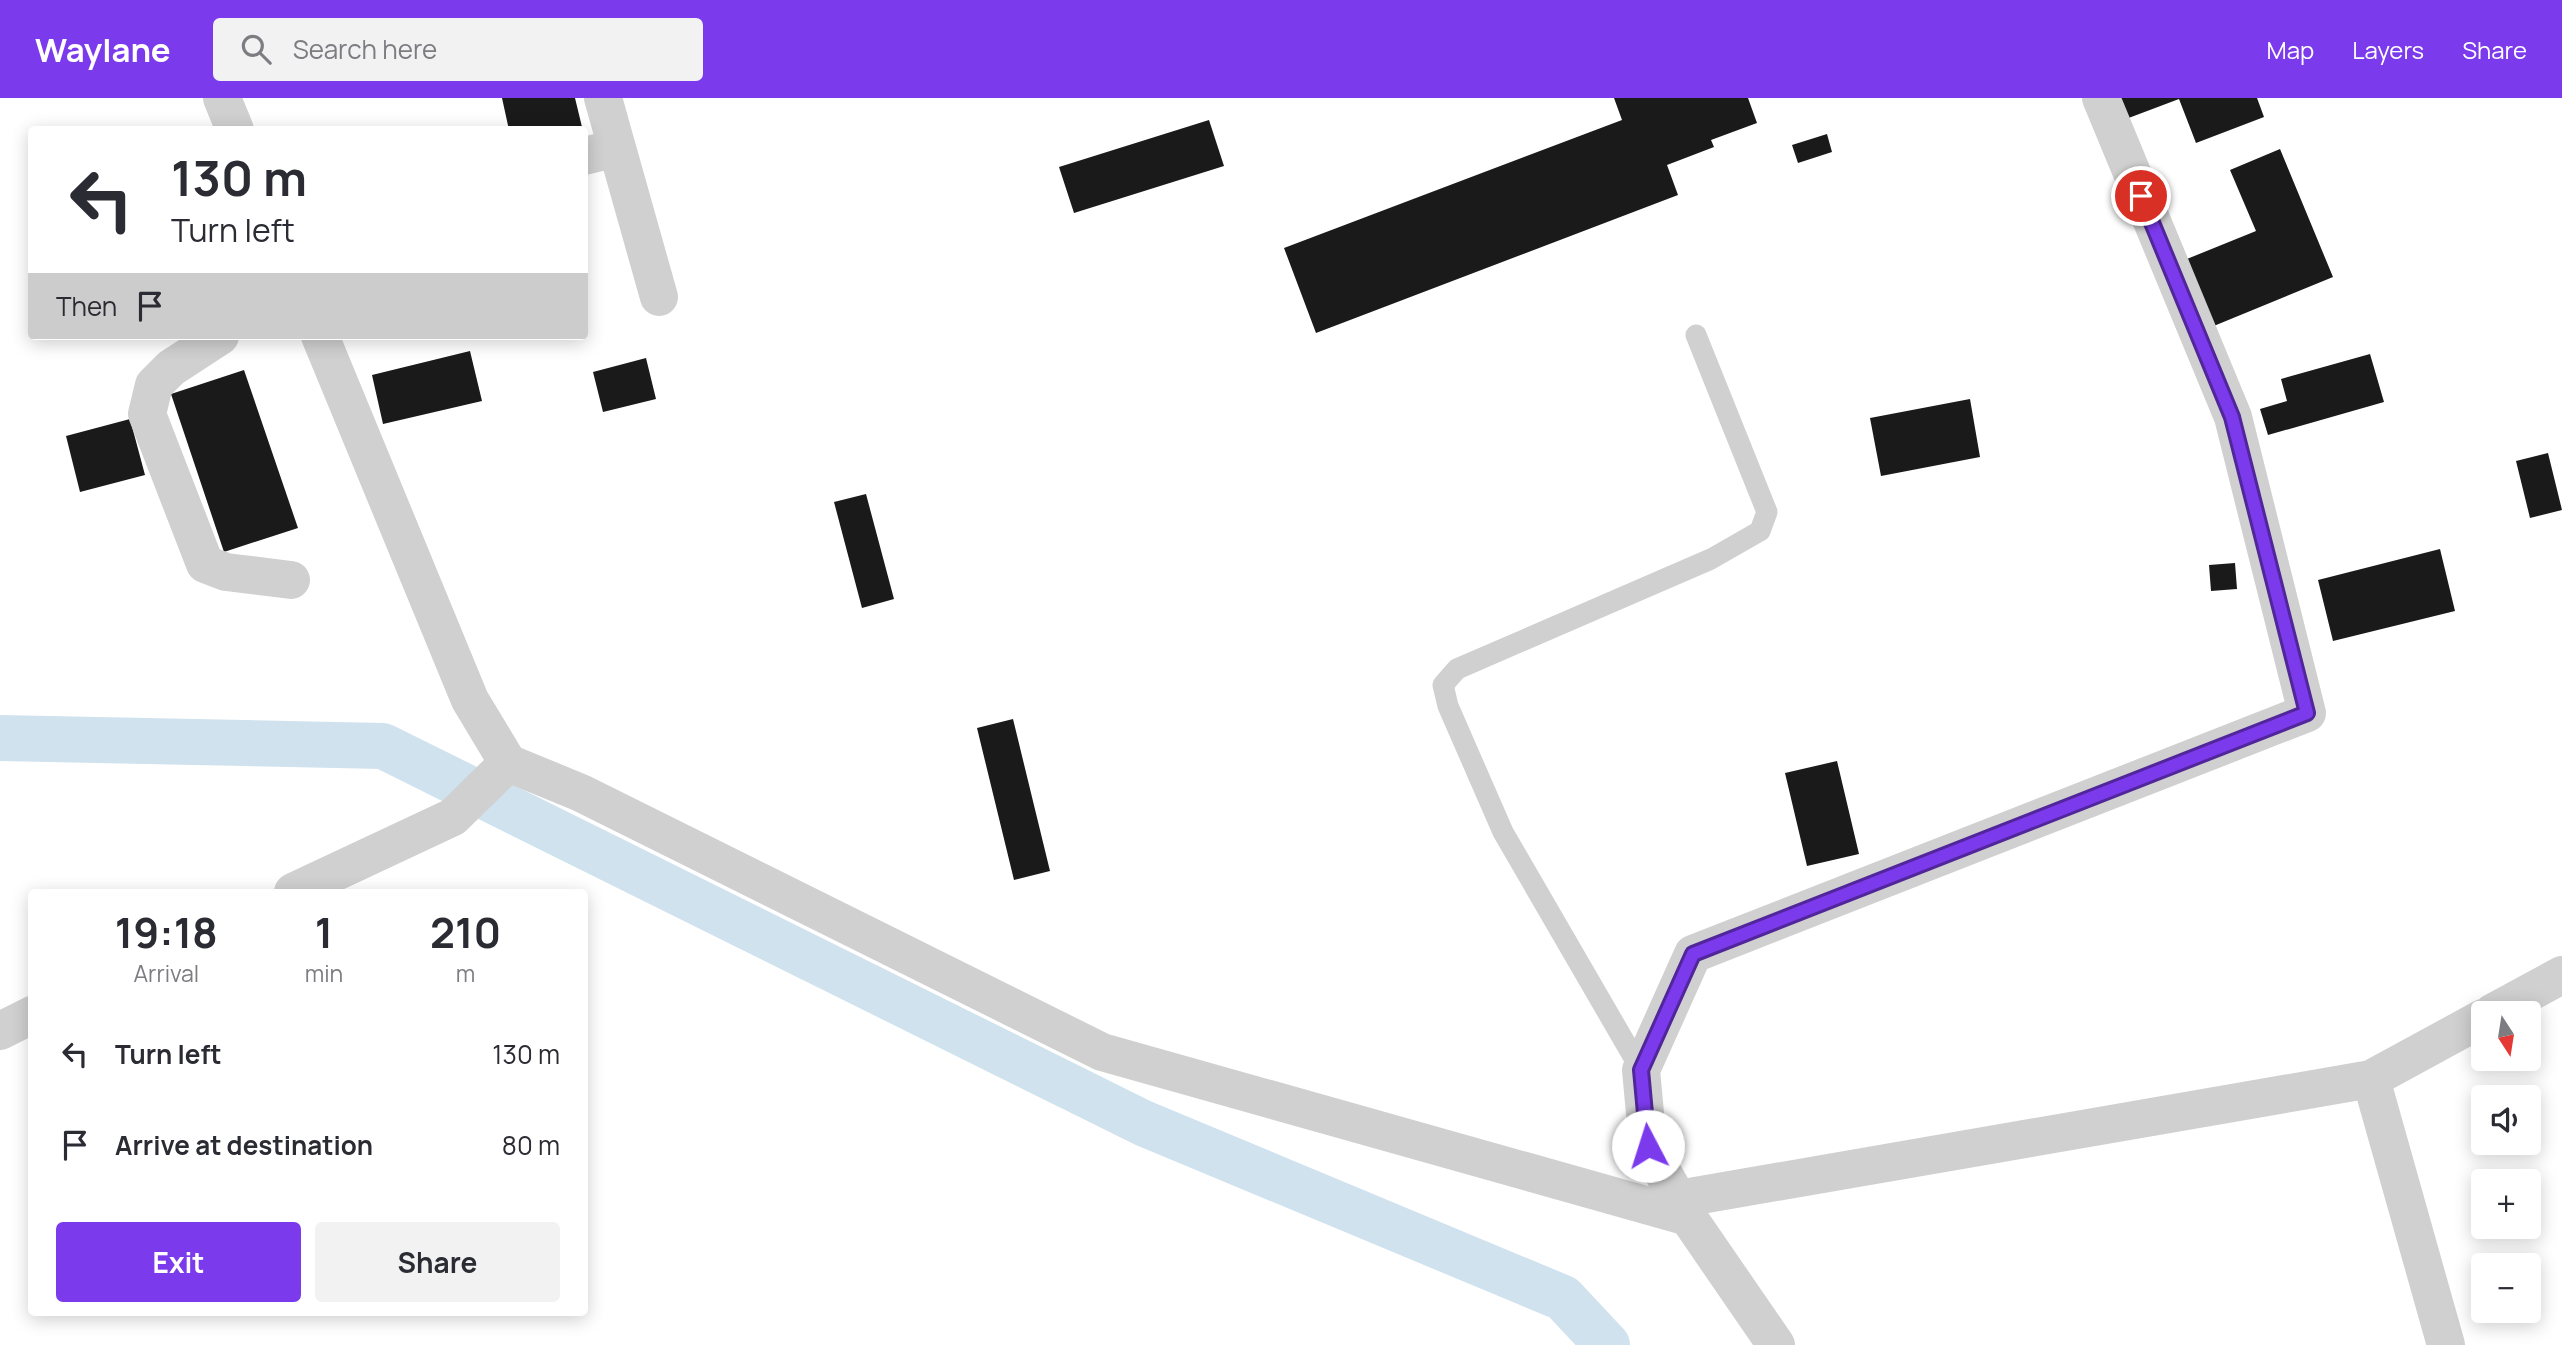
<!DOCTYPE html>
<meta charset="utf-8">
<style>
body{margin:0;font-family:Manrope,sans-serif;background:#f2f2f3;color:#2b2b33;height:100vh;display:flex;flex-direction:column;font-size:26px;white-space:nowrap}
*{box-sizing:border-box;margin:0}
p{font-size:23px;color:#7c7c81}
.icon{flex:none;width:38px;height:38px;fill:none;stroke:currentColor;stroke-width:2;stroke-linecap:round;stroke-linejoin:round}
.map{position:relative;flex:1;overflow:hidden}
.sheet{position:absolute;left:28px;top:791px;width:560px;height:427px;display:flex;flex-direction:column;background:#fff;border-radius:7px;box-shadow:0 4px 18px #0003}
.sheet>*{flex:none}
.banner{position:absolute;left:28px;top:28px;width:560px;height:214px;border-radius:7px;box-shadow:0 4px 18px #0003;background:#fff;color:#2b2b33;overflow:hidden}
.needle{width:46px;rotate:168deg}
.buttons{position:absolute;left:2471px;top:903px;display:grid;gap:14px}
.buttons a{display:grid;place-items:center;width:70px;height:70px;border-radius:7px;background:#fff;box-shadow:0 4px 18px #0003;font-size:35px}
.pin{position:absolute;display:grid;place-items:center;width:60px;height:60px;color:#fff;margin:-30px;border:4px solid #fff;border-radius:50%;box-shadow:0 2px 7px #0007}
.me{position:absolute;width:77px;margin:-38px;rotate:355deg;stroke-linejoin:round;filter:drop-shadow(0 0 5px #0008)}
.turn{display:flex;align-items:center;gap:24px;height:147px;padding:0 28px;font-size:32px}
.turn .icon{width:91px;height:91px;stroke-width:2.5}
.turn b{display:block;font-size:49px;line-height:60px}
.then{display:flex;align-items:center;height:66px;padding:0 28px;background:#0003;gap:14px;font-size:26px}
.eta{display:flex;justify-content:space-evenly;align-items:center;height:119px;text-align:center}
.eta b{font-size:42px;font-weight:700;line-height:49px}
.button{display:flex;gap:14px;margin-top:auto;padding:14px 28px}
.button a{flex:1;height:80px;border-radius:7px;background:#7c3aed;color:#fff;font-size:28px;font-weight:700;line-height:80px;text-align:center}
.button a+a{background:#f2f2f3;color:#2b2b33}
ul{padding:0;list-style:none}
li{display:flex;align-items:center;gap:21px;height:91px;padding:0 28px}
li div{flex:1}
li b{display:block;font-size:26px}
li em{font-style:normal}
header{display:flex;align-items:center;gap:42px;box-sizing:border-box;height:98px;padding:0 35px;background:#7c3aed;color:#fff}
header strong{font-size:33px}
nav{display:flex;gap:38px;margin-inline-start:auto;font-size:24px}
.search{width:490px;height:63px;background:#f2f2f3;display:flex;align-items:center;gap:18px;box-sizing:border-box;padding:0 24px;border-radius:7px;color:#7c7c81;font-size:26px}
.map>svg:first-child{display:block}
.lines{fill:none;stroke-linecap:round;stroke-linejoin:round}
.canal{stroke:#cfe2ee;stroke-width:46}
.building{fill:#1a1a1a}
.service{stroke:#d0d0d0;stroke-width:21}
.minor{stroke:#d0d0d0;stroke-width:38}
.route-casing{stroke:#51269a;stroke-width:18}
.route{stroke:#7c3aed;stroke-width:12}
</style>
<header>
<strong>Waylane</strong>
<div class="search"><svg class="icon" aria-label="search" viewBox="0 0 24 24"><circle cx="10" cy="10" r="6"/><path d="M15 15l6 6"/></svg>Search here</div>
<nav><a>Map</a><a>Layers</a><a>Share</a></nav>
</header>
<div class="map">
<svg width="2562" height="1247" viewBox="0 0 2562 1247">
<rect width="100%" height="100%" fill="#fff"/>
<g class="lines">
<!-- canal -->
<path class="canal" d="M0,640l383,8 760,377 420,175 44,47"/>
</g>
<!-- building -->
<path class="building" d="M502,0h73l7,29 -11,3h-62z
M1614,0h134l9,25 -46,17 3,7 -47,18 11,30 -362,138 -32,-85 338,-128z
M2109,0h148l7,19 -68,26 -17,-44 -61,23z
M1209,22l15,46 -150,47 -15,-46z
M1827,36l5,18 -34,11 -6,-18z
M2280,51l53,128 -129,53 -27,-67 79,-32 -26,-61z
M470,253l12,50 -99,23 -11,-49z
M2370,256l14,48 -116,33 -8,-26 27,-8 -6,-22z
M646,260l10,41 -53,13 -10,-40z
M244,272l54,158 -74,24 -53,-158z
M1970,301l10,58 -99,19 -11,-58z
M130,321l15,56 -65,17 -14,-56z
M2548,355l14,57 -32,8 -14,-57z
M866,396l28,105 -32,9 -28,-106z
M2440,451l15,62 -122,30 -15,-61z
M2235,465l2,26 -26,2 -2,-26z
M1013,621l37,152 -36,9 -37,-152z
M1837,663l22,93 -52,12 -22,-93z"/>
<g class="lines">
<!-- service -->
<path class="service" d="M1641,972l-138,-238 -55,-126 -5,-21 14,-16 254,-110 49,-28 7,-19 -71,-177"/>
<!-- minor -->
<path class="minor" d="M222,0l13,32
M617,50l42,149
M584,58l33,-8 -14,-50
M220,238l-49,32 -17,17 -7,29 58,150 21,8 65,8
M320,238l150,364 38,63 73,30 521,259 586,165 88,128
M293,794l160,-75 55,-54
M2492,915l70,-38
M0,933l32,-16
M2371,981l112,-61
M1678,1101l693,-120 75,266
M1688,1119l-40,-71 -7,-76 52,-116 614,-241 -74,-296 -132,-319"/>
</g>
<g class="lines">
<!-- route casing -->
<g class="route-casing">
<path id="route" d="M1648,1048l-7,-76 52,-116 614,-241 -75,-296 -91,-221"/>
</g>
<!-- route -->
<use href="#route" class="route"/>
</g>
</svg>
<div class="buttons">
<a><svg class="needle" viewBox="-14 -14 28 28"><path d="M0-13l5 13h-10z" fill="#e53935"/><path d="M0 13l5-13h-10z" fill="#7c7c81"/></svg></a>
<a><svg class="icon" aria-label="sound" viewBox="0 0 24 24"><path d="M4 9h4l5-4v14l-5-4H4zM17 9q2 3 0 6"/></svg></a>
<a>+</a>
<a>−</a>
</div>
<div class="pin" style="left:2141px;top:98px;background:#d93025"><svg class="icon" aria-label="arrive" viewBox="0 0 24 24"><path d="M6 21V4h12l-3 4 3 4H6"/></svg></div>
<svg class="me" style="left:1648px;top:1048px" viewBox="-20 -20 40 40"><circle r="19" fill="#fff"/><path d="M0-13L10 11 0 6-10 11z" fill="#7c3aed"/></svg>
<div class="banner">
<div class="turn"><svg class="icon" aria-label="left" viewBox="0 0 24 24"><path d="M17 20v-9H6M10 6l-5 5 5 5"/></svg><div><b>130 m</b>Turn left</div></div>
<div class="then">Then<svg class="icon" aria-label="arrive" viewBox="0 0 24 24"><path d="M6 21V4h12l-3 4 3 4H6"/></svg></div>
</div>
<section class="sheet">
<div class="eta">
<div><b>19:18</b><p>Arrival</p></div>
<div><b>1</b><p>min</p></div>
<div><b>210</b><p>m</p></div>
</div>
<ul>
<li><svg class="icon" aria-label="left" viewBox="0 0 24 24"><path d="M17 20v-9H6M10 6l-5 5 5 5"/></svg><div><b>Turn left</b></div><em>130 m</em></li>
<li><svg class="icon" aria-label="arrive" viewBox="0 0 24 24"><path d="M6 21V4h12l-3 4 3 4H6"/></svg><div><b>Arrive at destination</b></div><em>80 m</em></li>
</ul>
<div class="button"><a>Exit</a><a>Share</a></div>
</section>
</div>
